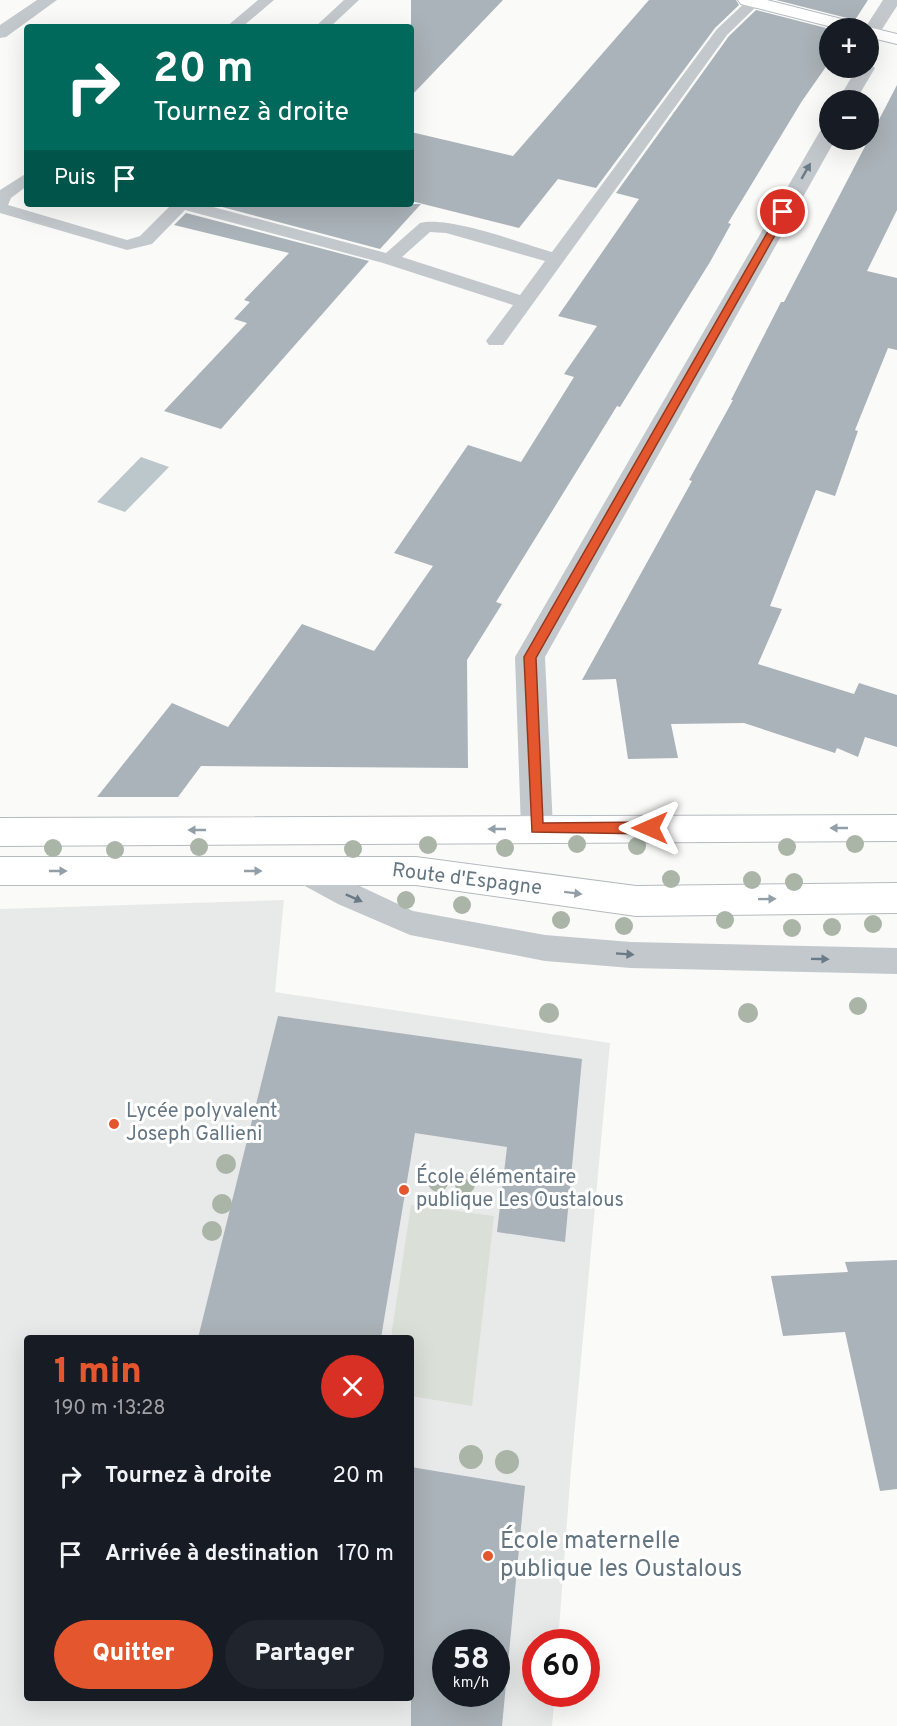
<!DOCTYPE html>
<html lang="fr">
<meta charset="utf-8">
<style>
body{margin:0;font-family:Overpass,sans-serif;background:#20242c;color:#f1f3f6;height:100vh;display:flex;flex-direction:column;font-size:22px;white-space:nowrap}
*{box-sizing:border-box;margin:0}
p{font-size:20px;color:#9ea1a6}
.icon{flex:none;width:33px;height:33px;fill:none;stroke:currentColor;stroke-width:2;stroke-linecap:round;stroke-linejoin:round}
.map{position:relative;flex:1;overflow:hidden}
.panel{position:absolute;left:24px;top:1335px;width:390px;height:366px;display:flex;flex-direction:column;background:#171b24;border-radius:6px;box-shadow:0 6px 24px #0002}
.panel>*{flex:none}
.guide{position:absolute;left:24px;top:24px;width:390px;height:183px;border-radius:6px;box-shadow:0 6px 24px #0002;background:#00695c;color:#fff;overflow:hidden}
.tools{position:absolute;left:819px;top:18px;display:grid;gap:12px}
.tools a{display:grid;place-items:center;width:60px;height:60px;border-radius:50%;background:#171b24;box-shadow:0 6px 24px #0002;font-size:30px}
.speed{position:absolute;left:432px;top:1629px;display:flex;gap:12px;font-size:30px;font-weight:700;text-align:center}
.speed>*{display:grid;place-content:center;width:78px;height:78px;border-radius:50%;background:#171b24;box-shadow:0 6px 24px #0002;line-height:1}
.speed small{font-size:15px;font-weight:400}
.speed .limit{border:9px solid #d22;background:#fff;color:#111}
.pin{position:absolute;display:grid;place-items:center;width:51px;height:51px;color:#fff;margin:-26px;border:3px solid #fff;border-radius:50%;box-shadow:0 2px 6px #0007}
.me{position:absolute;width:66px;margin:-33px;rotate:270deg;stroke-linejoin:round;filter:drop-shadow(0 0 4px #0008)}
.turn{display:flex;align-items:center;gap:21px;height:126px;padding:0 30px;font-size:27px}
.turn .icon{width:78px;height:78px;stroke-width:2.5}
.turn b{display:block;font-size:42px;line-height:51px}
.then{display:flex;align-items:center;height:57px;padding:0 30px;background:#0003;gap:12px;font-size:22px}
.round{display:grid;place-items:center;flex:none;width:63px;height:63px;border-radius:32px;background:#20242c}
.headline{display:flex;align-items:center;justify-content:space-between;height:102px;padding:0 30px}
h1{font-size:36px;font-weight:800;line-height:45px;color:#e4572e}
.primary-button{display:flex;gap:12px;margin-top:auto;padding:12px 30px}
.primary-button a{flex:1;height:69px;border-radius:36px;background:#e4572e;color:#fff;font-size:24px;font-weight:800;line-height:69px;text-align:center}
.primary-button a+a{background:#20242c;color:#f1f3f6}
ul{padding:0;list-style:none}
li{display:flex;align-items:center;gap:18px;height:78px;padding:0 30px}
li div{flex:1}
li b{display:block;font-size:22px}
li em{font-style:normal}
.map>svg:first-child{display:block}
.built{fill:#e8e9e9;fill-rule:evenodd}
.green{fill:#dadfd7}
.water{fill:#bbc7cb}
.building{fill:#aab3b9;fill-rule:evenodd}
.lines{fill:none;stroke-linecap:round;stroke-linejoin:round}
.secondary-casing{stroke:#b3babf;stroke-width:2}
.primary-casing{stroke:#b5babe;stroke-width:2}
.service{fill:#c3c8cc;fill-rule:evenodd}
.minor{fill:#c3c8cc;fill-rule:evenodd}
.secondary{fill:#fff;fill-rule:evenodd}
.primary{fill:#fff;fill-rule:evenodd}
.tree{fill:#aab4a7}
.oneway{fill:#6a7a87}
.oneway2{fill:#939fa8}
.route{fill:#e4572e;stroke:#94391e;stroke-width:1.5}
.poi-dot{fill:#e4572e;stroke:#fff;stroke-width:2}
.labels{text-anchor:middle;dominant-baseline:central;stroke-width:6;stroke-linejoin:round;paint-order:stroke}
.street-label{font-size:20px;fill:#657683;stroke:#fff}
.poi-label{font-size:20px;fill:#657683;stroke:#fff;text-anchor:start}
.near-poi-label{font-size:24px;fill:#657683;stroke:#fff;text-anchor:start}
</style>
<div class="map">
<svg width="897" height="1726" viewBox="0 0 897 1726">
<rect width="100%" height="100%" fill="#fafaf8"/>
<!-- built -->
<path class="built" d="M284,900l-9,92 335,51 -39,426 -13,173h-22v52h19l-3,32h-552v-817zM27,1338h384v360h-384zM446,1642h50v52h-50z"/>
<!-- green -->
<path class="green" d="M411,1205l83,11 -22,190 -61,-10v-58h-20z"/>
<!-- water -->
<path class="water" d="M141,457l28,10 -44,45 -28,-10z"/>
<!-- building -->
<path class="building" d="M411,0h92l-92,96z
M649,0h87l3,5 -24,23 -119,160 -38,-9 -39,49 -108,-27v-69l102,24z
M776,0h92l-13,20z
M756,10l74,19v32l-28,40 -74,122 3,1 -21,38 -90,145 -3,-1 -121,196 6,2 -35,56 1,108 -267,-2 -23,31h-81l75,-94 56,24 74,-103 72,27 59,-85 -39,-13 74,-108 53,17 53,-85 -10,-3 33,-48 -39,-10 81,-117 -23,-6 113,-157z
M897,85v125l-30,61 30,7v72l-9,-2 -33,82 3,1 -23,65 -19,-6 -46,116 12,3 -24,55 96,30 5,-11 38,12v52l-32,-10 -7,20 -21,-9 -2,5 -91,-30 -73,1 7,34 -50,1 -12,-80 -34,1 110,-199 -3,-1 44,-80h-2l50,-98h3z
M211,204h210l-41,45z
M186,213l183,48 -148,168 -57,-18 83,-88 -13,-4 16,-17 -6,-2 45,-47 -115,-28z
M278,1016l304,43 -17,183 -68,-10 10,-85 -92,-14 -34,205h-183z
M897,1260v229l-17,2 -35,-159 -62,4 -12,-60 77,-4 -3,-10z
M411,1467l114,19 -23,240h-91zM446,1642h50v52h-50z"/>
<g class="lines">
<!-- secondary casing -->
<g class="secondary-casing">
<path id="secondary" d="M738,0h29l94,24 3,4 4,-1 29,7v10l-29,-7v-9h-32l-95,-24z"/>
</g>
<!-- primary casing -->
<g class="primary-casing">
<path id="primary" d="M897,815v26l-897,5v-28z
M0,857h416l220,29 261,-3v30l-261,3 -220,-31h-416z"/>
</g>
<!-- service -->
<path class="service" d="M258,0h16l-32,27h-16z
M344,0h15l-29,27h-15z
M748,0l13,2 -34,33 -224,310h-14l-3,-4 27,-36 -130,-42 -198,-53 -33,34 -25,6 -127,-37v-23l27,-17v13l-16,12 -3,7 119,35 13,-4 32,-32h30l184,49 34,-30c30,-7 100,20 132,29l165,-223zM430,232l16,1 99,28 -25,34 -118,-38z
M302,859l111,52 132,24 86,7 266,6v26l-266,-6 -86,-7 -135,-26 -72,-31 -46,-25 -4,-8 4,-8z"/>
<!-- minor -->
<path class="minor" d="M37,0h20l-51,37 -6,1v-13z
M883,0h14v6l-20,31 -9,1v-10h-3z
M868,63l7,5 -19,32h-18l19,-32h11z
M830,125v15h5l-290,517 8,171 -5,10 -11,3 -11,-3 -5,-10 -6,-171 305,-526z"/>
<!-- secondary -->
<use href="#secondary" class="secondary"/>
<!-- primary -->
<use href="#primary" class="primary"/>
</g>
<!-- trees -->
<g class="tree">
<circle cx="577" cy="844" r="9"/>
<circle cx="855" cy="844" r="9"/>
<circle cx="428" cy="845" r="9"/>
<circle cx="637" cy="846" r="9"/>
<circle cx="199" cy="847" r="9"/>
<circle cx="787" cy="847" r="9"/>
<circle cx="53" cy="848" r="9"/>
<circle cx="505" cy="848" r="9"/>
<circle cx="353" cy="849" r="9"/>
<circle cx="115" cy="850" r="9"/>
<circle cx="671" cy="879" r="9"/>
<circle cx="752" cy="880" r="9"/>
<circle cx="794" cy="882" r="9"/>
<circle cx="406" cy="900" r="9"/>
<circle cx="462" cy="905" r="9"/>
<circle cx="561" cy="920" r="9"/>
<circle cx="725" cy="920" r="9"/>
<circle cx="873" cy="924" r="9"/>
<circle cx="624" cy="926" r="9"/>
<circle cx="832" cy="927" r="9"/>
<circle cx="792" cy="928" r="9"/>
<circle cx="858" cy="1006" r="9"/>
<circle cx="549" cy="1013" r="10"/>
<circle cx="748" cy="1013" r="10"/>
<circle cx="226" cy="1164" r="10"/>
<circle cx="438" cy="1182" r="10"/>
<circle cx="465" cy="1184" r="10"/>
<circle cx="222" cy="1204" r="10"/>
<circle cx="212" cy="1231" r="10"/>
<circle cx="471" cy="1457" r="12"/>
<circle cx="507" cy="1462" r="12"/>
</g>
<!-- one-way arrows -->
<defs><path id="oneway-solid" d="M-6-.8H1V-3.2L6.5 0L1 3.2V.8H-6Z" transform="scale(1.5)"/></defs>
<g class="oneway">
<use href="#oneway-solid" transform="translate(806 171) rotate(-60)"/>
<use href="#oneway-solid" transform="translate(354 898) rotate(24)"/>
<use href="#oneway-solid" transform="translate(625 954) rotate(4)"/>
<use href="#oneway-solid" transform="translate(820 959) rotate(1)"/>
</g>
<g class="oneway2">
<use href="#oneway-solid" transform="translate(839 828) rotate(-180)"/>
<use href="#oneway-solid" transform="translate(497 829) rotate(180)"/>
<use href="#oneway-solid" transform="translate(197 830) rotate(180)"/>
<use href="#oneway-solid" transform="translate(58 871)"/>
<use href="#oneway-solid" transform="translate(253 871)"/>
<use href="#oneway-solid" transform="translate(573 893) rotate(7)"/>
<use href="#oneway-solid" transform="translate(767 899) rotate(-1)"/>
</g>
<!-- route -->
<path class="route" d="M783,209l5,3 -252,446 7,165 107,-1 7,6 -7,6 -118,-2 -8,-175 255,-445z"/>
<!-- markers -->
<g class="poi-dot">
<circle cx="114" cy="1124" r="6"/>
<circle cx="404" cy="1190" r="6"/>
<circle cx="488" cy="1556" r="6"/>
</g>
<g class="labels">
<!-- street labels -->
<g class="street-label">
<text transform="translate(467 880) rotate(7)">Route d'Espagne</text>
</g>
<!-- poi labels -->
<g class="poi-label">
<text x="126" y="1112">Lycée polyvalent<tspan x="126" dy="23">Joseph Gallieni</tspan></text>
<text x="416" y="1178">École élémentaire<tspan x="416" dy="23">publique Les Oustalous</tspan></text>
</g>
<!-- near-poi labels -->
<g class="near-poi-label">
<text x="500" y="1542">École maternelle<tspan x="500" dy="28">publique les Oustalous</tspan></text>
</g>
</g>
</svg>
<div class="tools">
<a>+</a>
<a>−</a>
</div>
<div class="speed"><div>58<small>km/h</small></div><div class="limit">60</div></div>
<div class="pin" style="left:783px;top:212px;background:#d93025"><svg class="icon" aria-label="arrive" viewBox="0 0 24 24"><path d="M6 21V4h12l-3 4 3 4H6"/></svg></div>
<svg class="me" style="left:650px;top:828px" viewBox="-20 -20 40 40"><path d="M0-17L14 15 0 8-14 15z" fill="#e4572e" stroke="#fff" stroke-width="4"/></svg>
<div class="guide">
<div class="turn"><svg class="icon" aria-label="right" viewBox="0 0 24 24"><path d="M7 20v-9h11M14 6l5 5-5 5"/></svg><div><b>20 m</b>Tournez à droite</div></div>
<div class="then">Puis<svg class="icon" aria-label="arrive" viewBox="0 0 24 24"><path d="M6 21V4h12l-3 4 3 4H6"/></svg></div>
</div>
<section class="panel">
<div class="headline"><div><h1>1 min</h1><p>190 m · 13:28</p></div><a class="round" style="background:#d93025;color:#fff"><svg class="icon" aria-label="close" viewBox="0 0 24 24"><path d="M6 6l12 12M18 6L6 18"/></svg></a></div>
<ul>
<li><svg class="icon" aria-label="right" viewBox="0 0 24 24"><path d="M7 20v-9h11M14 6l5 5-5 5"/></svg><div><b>Tournez à droite</b></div><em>20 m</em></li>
<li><svg class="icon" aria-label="arrive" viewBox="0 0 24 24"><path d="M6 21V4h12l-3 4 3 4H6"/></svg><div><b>Arrivée à destination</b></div><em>170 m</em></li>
</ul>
<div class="primary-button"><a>Quitter</a><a>Partager</a></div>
</section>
</div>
